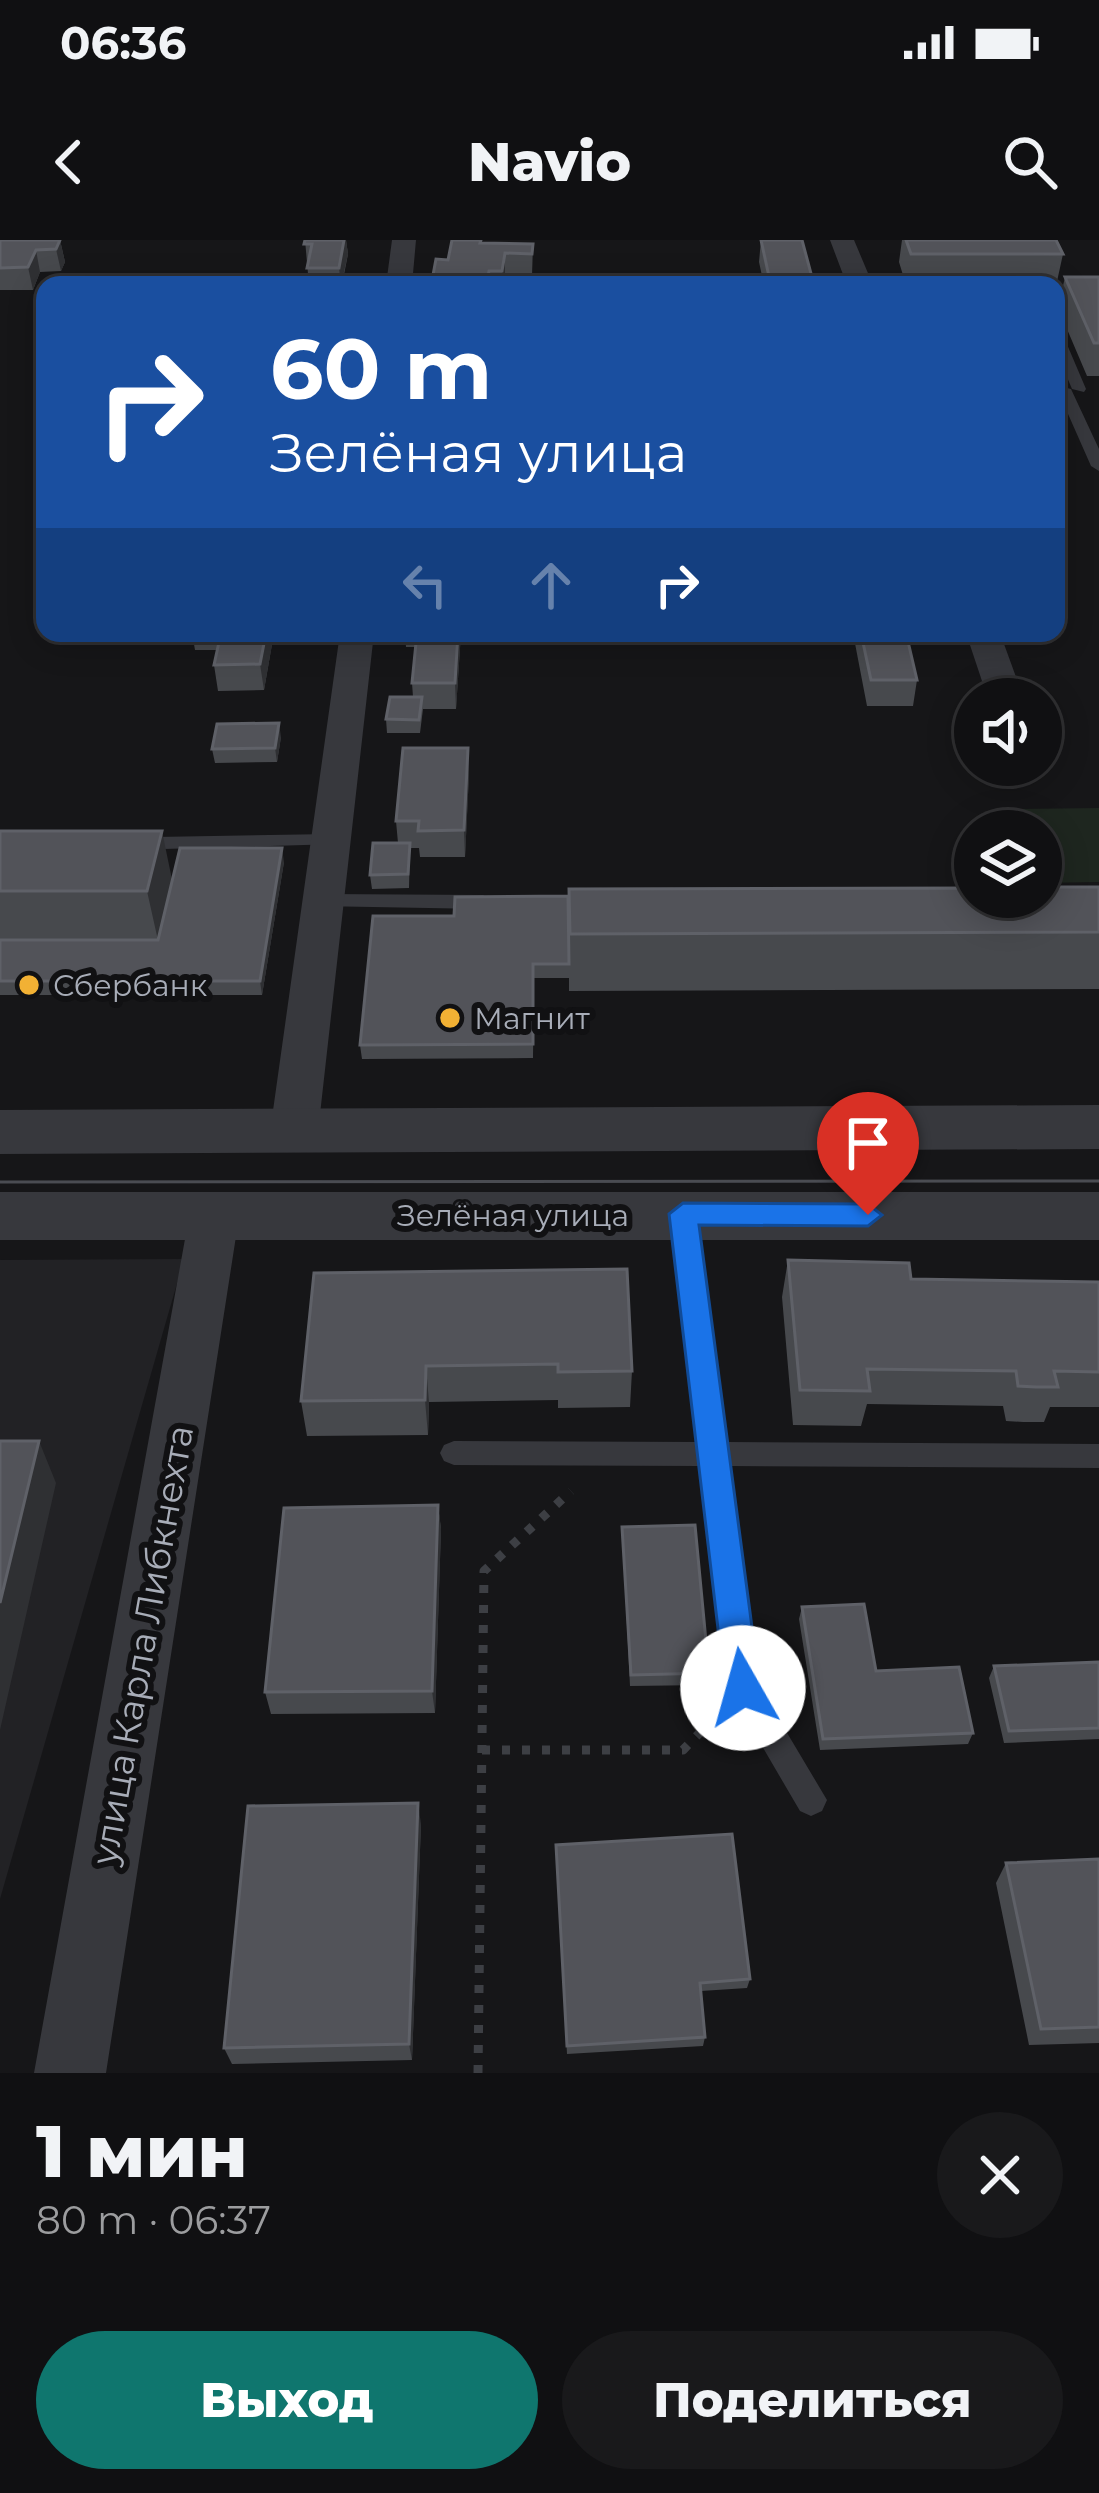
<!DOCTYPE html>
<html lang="ru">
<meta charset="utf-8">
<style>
body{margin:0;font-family:Montserrat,sans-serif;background:#19191b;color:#f1f3f6;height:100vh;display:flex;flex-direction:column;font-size:45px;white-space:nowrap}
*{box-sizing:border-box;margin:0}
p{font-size:39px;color:#9c9d9f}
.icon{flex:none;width:66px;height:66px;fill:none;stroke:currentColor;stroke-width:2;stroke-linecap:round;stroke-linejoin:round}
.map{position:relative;height:1833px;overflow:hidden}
.details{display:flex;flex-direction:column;background:#101012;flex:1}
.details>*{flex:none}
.banner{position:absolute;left:36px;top:36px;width:1029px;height:366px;border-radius:24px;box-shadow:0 6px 30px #0003,0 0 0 3px #303032;background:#1a4fa0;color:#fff;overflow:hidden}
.fabs{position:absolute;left:954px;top:438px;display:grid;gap:24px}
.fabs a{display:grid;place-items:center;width:108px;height:108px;border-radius:50%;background:#101012;box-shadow:0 6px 30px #0003,0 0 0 3px #303032;font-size:60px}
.pin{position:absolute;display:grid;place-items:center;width:102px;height:102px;color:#fff;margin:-123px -51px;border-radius:50% 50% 50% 0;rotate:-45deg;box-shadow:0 0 12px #0007}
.pin .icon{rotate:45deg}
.me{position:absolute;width:132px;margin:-66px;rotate:353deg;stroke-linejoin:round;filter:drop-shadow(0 0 9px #0008)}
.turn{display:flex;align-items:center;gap:42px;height:252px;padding:0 36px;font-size:54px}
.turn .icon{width:156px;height:156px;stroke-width:2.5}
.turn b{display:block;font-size:84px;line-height:102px}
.lanes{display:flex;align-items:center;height:114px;padding:0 36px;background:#0003;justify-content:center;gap:60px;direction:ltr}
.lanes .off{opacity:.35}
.round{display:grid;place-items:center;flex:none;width:126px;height:126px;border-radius:63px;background:#19191b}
.head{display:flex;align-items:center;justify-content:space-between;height:204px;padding:0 36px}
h1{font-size:72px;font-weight:800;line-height:90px}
.action{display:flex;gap:24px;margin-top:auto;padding:24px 36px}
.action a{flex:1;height:138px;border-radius:72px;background:#0f766e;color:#fff;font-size:48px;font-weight:800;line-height:138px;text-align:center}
.action a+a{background:#19191b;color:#f1f3f6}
.status{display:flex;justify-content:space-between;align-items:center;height:84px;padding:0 60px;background:#101012;direction:ltr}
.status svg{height:33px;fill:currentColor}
header{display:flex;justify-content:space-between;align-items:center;height:156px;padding:0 36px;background:#101012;font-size:54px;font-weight:800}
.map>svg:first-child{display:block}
.built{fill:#222225}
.green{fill:#1e261f}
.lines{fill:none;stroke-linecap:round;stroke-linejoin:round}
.path{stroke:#3d3f44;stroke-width:9;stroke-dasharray:8 12;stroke-linecap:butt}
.service{fill:#37383d;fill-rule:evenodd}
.minor{fill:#37383d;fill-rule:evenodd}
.tertiary{fill:#37383d;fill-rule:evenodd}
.tram{stroke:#4a4c52;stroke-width:3}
.wall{fill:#47494d}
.shaded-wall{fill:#2f3033}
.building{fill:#525359;stroke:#5f6168;stroke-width:3}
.route{fill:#1a73e8;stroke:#114b97;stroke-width:3}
.poi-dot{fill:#f2b134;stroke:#111113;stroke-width:4.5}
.labels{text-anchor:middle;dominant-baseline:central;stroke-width:12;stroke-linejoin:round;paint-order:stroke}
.poi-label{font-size:30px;fill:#a8adb8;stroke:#111113;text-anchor:start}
.street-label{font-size:30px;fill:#a8adb8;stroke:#111113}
.near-street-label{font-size:36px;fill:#a8adb8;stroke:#111113}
</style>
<div class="status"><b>06:36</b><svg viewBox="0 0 49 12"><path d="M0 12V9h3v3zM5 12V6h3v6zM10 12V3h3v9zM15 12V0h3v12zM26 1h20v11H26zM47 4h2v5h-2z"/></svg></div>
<header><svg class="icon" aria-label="back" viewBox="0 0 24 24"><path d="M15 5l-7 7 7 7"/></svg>Navio<svg class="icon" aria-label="search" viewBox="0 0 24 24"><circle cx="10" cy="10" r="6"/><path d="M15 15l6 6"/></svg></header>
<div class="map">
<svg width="1099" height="1833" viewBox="0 0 1099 1833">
<rect width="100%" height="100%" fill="#161618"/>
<!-- built -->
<path class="built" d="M184,1019l-184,640v-639z"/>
<!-- green -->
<path class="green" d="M1099,568v74l-58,1v-52h-24l-7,-22z"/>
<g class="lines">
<!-- path -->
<path class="path" d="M482,1510h201l34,-35
M478,1833l6,-502 87,-80"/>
<!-- service -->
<path class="service" d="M1056,91l7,4 23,54 -2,3 -12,-3 -16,-38z
M1059,146l12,3 28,60v22l-8,-5 -34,-77z
M331,594l7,2v8l-174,5 -5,10h-26l-3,-4 25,-18z
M324,654l159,1 10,7 -10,7 -166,-3 -3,-5z
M683,965l9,2 3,7 31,228 373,2v24l-370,-2 29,218 69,116 -5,11 -11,5 -11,-5 -72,-123 -27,-222 -247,-1 -10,-4 -4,-8 4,-8 10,-4 244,1 -27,-228 3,-7z"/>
<!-- minor -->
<path class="minor" d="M392,0h24l-4,45h-26z
M830,0h24l19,45h-26z
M340,393h34l-56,499 -7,12 -17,5 -17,-5 -7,-12z
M966,393h34l24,66h-36z
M214,958l18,6 7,13 -133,856h-72l155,-856 7,-13z"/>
<!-- tertiary -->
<path class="tertiary" d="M1099,865v44l-1099,5v-44z
M0,952h1099v48h-1099z"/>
<!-- tram -->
<path class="tram" d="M0,942l1099,-1"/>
</g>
<!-- wall -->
<path class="wall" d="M0,0h60l5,22 -4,9 -21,1 -7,18h-33z
M305,0h41l2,14 -6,31h-33z
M452,0h30v3l51,1 -1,32 -27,-1 -1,10h-71v-10l15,-15z
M761,0l52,41v4h-49l-5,-23z
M902,0h154l7,14 -7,32 -150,-1 -7,-23z
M1065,37h34v99h-12l-29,-68z
M192,393h82l-10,57 -46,1 -4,-26 3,-15h-22z
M405,393h56l-5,76h-33l-3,24h-33l-1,-14 27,-22 -1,-14 3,-36h-9z
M853,393h53l11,47 -4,26h-46z
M281,497l-4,25 -62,1 -3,-14z
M469,534l-4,83h-45l-1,-9h-9l-1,40 -37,1 -2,-14 28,-32 -2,-22z
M0,591l172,49 112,-18 -22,133h-262z
M1099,647v102l-530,2v-16v3h-35l-1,80 -171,1 -2,-14 94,-129 114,-20z
M788,1020l123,19 188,3v125h-49l-6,15h-21l-17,-1 -3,-15 -136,-2 -6,22 -68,-1 -11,-128z
M314,1033l318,98 -2,36 -72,1v-8l-129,2 -1,33 -121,1 -6,-35z
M438,1265l3,24 -6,184 -164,1 -6,-22z
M622,1287l87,146 -2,12 -77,1z
M802,1367l74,64 97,62 -5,11 -148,6 -21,-131z
M1099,1422v77l-95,4 -15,-65 5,-12z
M421,1584l-9,236 -180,4 -8,-16z
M556,1615l194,124 -3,9 -46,3 4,46 -2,9 -136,8z
M1099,1619v184l-70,2 -33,-162 10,-20z"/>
<!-- shaded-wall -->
<path class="shaded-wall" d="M60,0l5,22 -4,9 -5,-22z
M344,0h2l2,14 -7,31 -2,-17z
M36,10l4,22 -7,18 -5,-23z
M505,13v22l-3,10v-14z
M266,393h8l-10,57 -4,-26z
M458,393h3l-5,76 -1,-26z
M279,483l2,14 -4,25 -2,-14z
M468,508l1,26 -4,83 -1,-27z
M162,591l13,63 -14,60 -14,-63z
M282,608l2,14 -22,133 -2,-14z
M426,1126l3,36 -1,33 -3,-35z
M39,1201l17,42 -56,247v-127z
M438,1265l3,24 -6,184 -3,-22z
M418,1563l3,21 -9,236 -3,-16z"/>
<!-- building -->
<path class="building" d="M0,0h60l-4,9 -20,1 -8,17 -28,1z
M305,0h39l-5,28h-32l5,-24h-8z
M452,0h29l-1,3 53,1 -1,10 -27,-1 -3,18h-13l-1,5 -55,-1 3,-16 12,1z
M761,0h41l11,41h-43z
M906,0h150l7,14h-152z
M1065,37h34v66h-5z
M221,393h45l-6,31 -46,1z
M417,393h41l-3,50h-43z
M861,393h45l11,47h-46z
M390,457h32l-3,23 -33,-1z
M279,483l-4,25 -63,1 5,-25z
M403,508h65l-4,82 -46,1 1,-10h-23z
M0,591h162l-15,60h-147z
M373,603h37l-2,31 -38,1z
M180,608h102l-22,133h-260v-41h158z
M1041,647h58v45l-529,2 -1,-45 406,-1v9h66z
M568,656l1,68h-36v80l-173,1 13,-129h81l1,-19z
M788,1020l121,3 2,16 188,3v90l-45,-1 4,16h-22l-18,-1 -2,-15 -149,-2 3,22 -70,-1z
M627,1029l5,102 -74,1v-8l-132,2 -1,34 -124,1 13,-128z
M0,1201h39l-39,162z
M438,1265l-6,186 -167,1 19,-184z
M695,1285l14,148 -78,2 -9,-148z
M864,1364l12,67 83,-4 14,66 -150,6 -21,-132z
M1099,1422v66l-90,3 -15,-65z
M418,1563l-9,241 -185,4 24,-242z
M732,1594l18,145 -50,4 5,54 -138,9 -11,-201z
M1099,1619v168l-58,2 -35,-166z"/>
<!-- route -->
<path class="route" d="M683,963l185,1 14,11 -14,11 -169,-1 61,463 -5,12 -12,5 -13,-5 -5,-12 -56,-474z"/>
<!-- markers -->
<g class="poi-dot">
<circle cx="29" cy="745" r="12"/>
<circle cx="450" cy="778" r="12"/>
</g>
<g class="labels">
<!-- poi labels -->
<g class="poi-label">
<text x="53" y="745">Сбербанк</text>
<text x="474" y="778">Магнит</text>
</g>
<!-- street labels -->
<g class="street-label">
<text x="513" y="975">Зелёная улица</text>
</g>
<!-- near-street labels -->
<g class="near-street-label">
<text transform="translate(142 1405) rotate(-80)">улица Карла Либкнехта</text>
</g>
</g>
</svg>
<div class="fabs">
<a><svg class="icon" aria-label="sound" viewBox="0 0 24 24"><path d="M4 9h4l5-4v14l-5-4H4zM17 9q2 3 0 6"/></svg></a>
<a><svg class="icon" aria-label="layers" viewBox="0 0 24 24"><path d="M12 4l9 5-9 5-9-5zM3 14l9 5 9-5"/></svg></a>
</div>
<div class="pin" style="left:868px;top:975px;background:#d93025"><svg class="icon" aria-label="arrive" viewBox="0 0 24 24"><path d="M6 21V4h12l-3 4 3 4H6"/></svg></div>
<svg class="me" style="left:743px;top:1448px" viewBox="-20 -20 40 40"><circle r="19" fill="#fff"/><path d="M0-13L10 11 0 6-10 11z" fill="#1a73e8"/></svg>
<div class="banner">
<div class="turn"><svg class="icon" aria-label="right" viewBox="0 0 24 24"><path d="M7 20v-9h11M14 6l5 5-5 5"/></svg><div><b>60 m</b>Зелёная улица</div></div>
<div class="lanes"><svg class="icon off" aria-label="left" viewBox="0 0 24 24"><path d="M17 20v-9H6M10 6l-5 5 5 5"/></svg><svg class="icon off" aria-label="ahead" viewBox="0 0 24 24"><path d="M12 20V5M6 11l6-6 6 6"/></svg><svg class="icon" aria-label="right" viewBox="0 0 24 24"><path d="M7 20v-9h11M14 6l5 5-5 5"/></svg></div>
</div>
</div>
<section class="details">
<div class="head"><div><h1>1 мин</h1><p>80 m · 06:37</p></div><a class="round"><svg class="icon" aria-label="close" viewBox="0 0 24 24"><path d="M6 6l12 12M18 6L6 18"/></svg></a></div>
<div class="action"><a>Выход</a><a>Поделиться</a></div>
</section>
